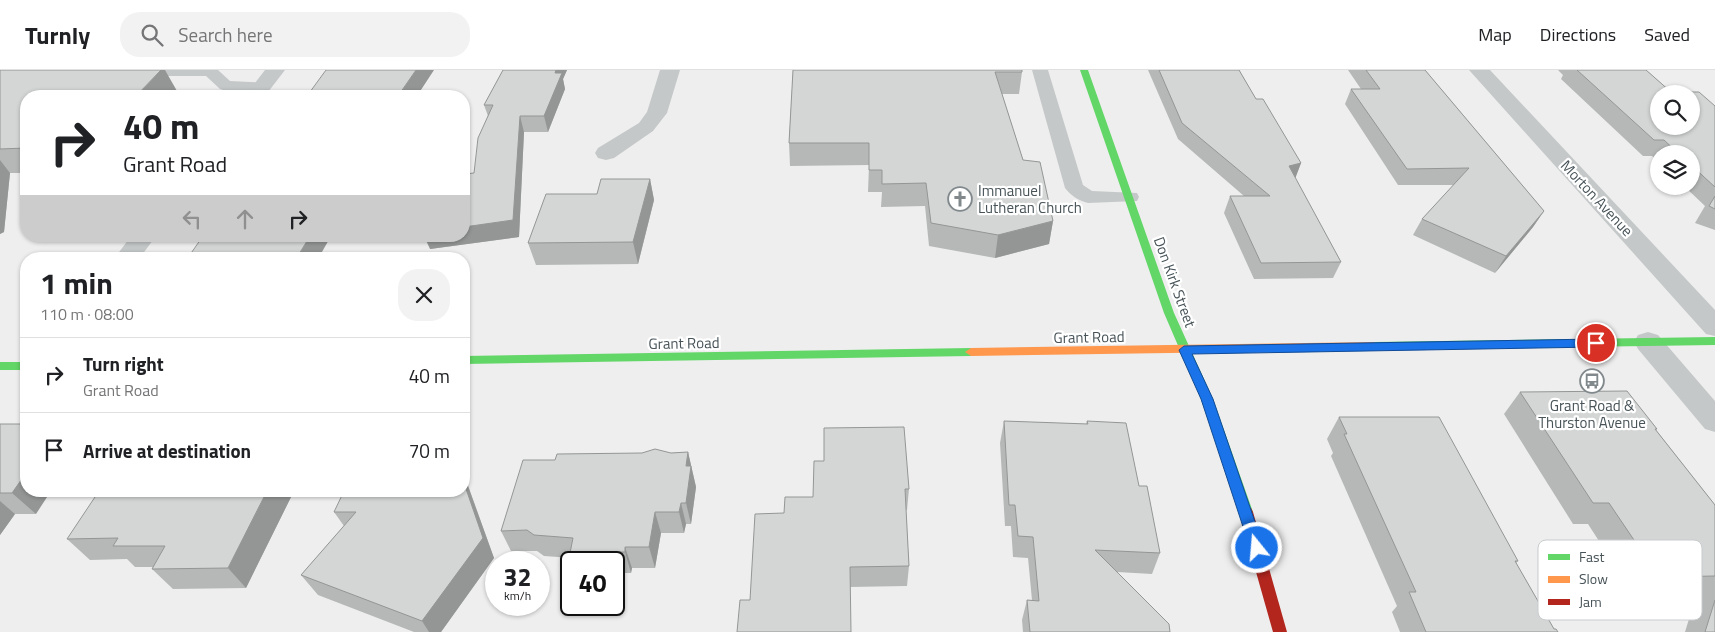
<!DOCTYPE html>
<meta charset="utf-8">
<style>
body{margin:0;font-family:"Titillium Web",sans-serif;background:#f2f2f2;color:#202124;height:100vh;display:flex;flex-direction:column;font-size:19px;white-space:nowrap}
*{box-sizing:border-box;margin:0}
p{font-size:16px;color:#757577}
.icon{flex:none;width:28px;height:28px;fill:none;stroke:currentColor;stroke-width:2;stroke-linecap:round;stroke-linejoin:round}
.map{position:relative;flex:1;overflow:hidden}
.details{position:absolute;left:20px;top:182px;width:450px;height:245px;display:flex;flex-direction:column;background:#fff;border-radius:20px;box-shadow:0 1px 4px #0004}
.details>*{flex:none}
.hud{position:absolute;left:20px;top:20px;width:450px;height:152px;border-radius:20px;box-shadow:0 1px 4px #0004;background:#fff;color:#202124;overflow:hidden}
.fabs{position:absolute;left:1650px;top:15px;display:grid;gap:10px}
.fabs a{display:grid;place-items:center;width:50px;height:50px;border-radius:50%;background:#fff;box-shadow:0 1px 4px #0004;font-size:25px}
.speed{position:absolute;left:485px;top:481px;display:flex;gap:10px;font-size:25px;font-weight:700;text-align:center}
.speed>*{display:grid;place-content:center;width:65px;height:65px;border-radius:50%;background:#fff;box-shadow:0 1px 4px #0004;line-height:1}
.speed small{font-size:12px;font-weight:400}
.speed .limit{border:2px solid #111;border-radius:8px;background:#fff;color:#111}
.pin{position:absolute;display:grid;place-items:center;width:42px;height:42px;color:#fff;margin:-21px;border:2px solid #fff;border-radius:50%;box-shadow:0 1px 5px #0007}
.me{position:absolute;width:55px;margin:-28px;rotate:343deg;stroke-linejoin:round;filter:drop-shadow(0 0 4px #0008)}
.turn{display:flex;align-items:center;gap:18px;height:105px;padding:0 20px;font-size:22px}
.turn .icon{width:65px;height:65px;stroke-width:2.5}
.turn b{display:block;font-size:35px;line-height:42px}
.lanes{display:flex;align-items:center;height:48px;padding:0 20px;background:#0003;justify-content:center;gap:25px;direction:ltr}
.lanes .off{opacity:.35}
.round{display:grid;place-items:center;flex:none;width:52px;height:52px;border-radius:20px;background:#f2f2f2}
.head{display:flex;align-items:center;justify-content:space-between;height:85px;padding:0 20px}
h1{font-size:30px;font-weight:700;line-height:38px}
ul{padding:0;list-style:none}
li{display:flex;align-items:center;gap:15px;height:75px;padding:0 20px;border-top:1px solid #e0e0e0}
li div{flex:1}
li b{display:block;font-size:19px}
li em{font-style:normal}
header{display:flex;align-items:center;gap:30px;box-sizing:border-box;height:70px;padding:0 25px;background:#fff;border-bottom:1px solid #e0e0e0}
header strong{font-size:24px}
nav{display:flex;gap:28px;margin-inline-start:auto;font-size:18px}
.search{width:350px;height:45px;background:#f2f2f2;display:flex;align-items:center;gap:12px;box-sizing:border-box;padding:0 18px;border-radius:20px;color:#757577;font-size:19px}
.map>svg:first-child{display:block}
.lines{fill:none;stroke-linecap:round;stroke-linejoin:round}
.lane{fill:#c5c8c9;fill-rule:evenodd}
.street{fill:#c5c8c9;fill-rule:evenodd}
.fast{fill:#63d668;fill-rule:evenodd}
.slow{fill:#ff974d;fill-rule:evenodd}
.jam{fill:#b3261e;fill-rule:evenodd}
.wall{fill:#b6b8b8}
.shaded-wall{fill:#949696}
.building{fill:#d4d6d6;stroke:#949696;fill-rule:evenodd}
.route{fill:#1a73e8;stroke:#114b97}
.labels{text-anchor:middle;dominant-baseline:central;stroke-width:4.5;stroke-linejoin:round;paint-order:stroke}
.poi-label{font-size:15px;fill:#475358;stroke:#fff;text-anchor:start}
.street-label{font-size:15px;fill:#475358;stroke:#fff}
.key{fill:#fff;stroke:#c8cbcd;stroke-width:1}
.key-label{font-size:14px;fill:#475358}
</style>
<header>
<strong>Turnly</strong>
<div class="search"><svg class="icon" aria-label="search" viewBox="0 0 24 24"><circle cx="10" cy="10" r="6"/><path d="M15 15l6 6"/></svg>Search here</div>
<nav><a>Map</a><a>Directions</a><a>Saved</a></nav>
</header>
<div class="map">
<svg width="1715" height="562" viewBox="0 0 1715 562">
<rect width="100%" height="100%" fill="#eee"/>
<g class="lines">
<!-- lane -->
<path class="lane" d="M129,0h89l12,11 39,2 2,3 -2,3 -6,2h-37l-6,-2 -14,-13h-70l-6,-2z
M1032,0h16l35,115 9,6 45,2 2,4 -2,4 -49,2c-9,-2 -18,-8 -23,-15z"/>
<!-- street -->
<path class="street" d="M265,0h20l-20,26h-20z
M660,0h20l-13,43 -14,18 -39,27 -8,2 -8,-2 -3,-5 3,-5 41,-25 8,-11z
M1469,0h21l225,240v26l-9,-2z
M131,166h25l-17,23h-25z
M1648,262l10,3 57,66v31l-10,-3 -67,-80 -4,-7 4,-7z"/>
<!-- fast -->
<path class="fast" d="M1080,0h8l86,243 39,86 40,113 -2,4 -5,1 -5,-1 -2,-4 -38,-113 -37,-86z
M1715,267v8l-341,5 -6,-4 6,-4z
M971,278l6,4 -6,4 -507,8v-8z
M0,292h26v8h-26z"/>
<!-- slow -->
<path class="slow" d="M1374,272l6,4 -6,4 -403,6 -6,-4 6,-4z"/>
<!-- jam -->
<path class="jam" d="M1246,437l5,1 2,4 34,120h-14l-34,-120 2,-4z"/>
</g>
<!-- wall -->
<path class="wall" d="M0,0l177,21 -4,5h-147v77h-16l-6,59 -4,2z
M503,0h64l-4,9 2,10 -17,43h-24l-5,105 -89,12 44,-76 14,-57 -4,-11z
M793,0l229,2 -3,22h-17l21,66 30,61 -4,23 -54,14 -66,-12 -4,-40 -44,1 1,-15h-14l1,-27 -79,1 -1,-23z
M1148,0h91l17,29 45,64 -6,15 46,84 -8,16 -79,1 -30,-66 6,-17h14l-66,-57z
M1348,0h77l119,141 -11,16 -38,46 -82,-38 9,-16 32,-34h-56l-53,-81 6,-15h10z
M1558,0h88l25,22 44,14v124l-20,-7 10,-17 -21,-20h7v-32h-32v8l-7,-6h-9l-82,-77 2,-4z
M650,109l4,21 -16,64 -102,1 -8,-22 69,-49z
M1520,322l137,37 -1,1 59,75v127h-30l11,-36 -61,1 -47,-73h-15l-69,-110z
M1339,347l179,144 -2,2 38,66 4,3h-158l-8,-20 5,-6 -66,-150 2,-3 -6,-14z
M1004,351l82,3 1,-3 52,65 21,67 -8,21 -35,-2 53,60h-147l-1,-12 5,-20h5l-4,-42 -15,-1 -2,-31h-6l-5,-83z
M0,354l36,90h-21l-15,21z
M688,382l8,35 -5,37h-5l-2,9h-23l-6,35h-23l-1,5h-17v-11h-40l-2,-4 -28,-2 -7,-5h-26l-10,-20 54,-71 116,-7z
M824,391l85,28 -2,21h-1l3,56 -2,20 -57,1 -100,13 34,-87 29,-16z
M465,407l29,81 -53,74h-27l-96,-37 -17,-20 43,-49 -10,-14z
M294,421l-48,97 -73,1 -21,-20 1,-2h-18l-8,-8 -37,1 -23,-21z"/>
<!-- shaded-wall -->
<path class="shaded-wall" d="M161,0h4l12,21 -4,5h-37z
M416,0h18l-17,26h-19z
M556,0h11l-4,9 2,10 -17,43 -4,-16z
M520,46l4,16 -5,105 -89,12 -6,-13h40v-9z
M0,90l10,13 -6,59 -4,2z
M1301,93l-6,16 -6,-13z
M650,109l4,21 -16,64 -5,-22z
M1544,141l-11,16 -38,46 11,-17z
M1053,151l-4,23 -54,14 3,-23z
M310,166h21l-13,23h-22z
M688,382l8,35 -5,37 -5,-21v-37z
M26,403v18h25l-15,23 -24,-21z
M464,405l30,83 -53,74h-12l-7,-11 42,-138z
M267,421h27l-48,97 -18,-20z
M0,431l15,13 -15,21z
M681,433l5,21 -2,9 -5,-21z
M655,442l6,21 -6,35 -6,-21z
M625,477l7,21 -1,5 -6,-21z"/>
<!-- building -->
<path class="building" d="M0,0h161l-25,26h-110v52l-26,1z
M326,0h90l-18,26h-91z
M503,0h53l-1,3h7l-18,43h-24l-7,104 -49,7v-53l10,-1 4,-35 15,-33h-9z
M793,0h229v2h-27l28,88 17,2 13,59 -55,14 -67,-12 -5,-40 -44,1v-14h-13v-27h-80z
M1159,0h80l17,29h7l38,64 -12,3 52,96 -80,1 -31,-67h40l-88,-73z
M1366,0h59l119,141 -38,45 -84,-37 47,-51 -62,1 -56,-80h29z
M1577,0h69l25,22h28l16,14v81l-24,-22v-11h-12l-15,-14h-10zM1659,24h32v32h-32z
M601,109h49l-17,63 -105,1 18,-49h51z
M1715,126v13l-6,-3z
M203,166h107l-14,23h-109z
M1627,321l30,38h-2l60,76v71l-56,1 -50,-74h-16l-73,-111z
M1339,347h100l79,144h-3l39,68h2l2,3h-132l-17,-40h7l-72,-158h3z
M1004,351l84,3 -1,-3 39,2 13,63h8l13,67 -65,-3 74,74 1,8h-140l-3,-32 12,1 -6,-64 -15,-1 -3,-31h-6z
M0,354h26v49l-14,20h-12z
M904,357l5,62h-4l4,77 -59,1 1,65h-114l3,-32h10l5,-86 29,-1 1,-16h28l1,-36h10v-33z
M655,379l16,4 17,-1 -2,14h5l-5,37h-5l-2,9h-24l-6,35h-24v5l-55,1 3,-15 -39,-3 -7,-5 -26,1 22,-71h32l2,-6 85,-1z
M464,413l19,55 -61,83 -121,-46 55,-63h-22l10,-21h120z
M99,421h168l-39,77 -76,1 13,-23h-52l5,-8 -51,1z
M1715,530v32h-10z"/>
<!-- route -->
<path class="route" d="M1596,269l6,4 -6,4 -404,7 21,45 51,149 -2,4 -5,2 -5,-2 -2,-4 -49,-149 -22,-49 5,-4z"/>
<!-- icons -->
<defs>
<g id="church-ring" transform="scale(1.25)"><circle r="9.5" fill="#fff" stroke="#81898c" stroke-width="1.5"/><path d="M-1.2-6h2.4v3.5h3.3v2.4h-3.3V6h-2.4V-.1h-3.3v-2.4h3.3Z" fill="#81898c"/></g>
<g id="bus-ring" transform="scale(1.25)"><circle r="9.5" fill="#fff" stroke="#81898c" stroke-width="1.5"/><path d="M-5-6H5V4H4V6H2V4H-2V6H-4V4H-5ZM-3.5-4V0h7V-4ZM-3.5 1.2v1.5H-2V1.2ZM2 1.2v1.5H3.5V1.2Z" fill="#81898c"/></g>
</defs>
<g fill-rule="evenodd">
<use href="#church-ring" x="960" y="129"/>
<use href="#bus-ring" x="1592" y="311"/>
</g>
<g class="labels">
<!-- poi labels -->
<g class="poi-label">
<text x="978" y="120">Immanuel<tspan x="978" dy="17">Lutheran Church</tspan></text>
<text x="1592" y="335" text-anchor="middle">Grant Road &amp;<tspan x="1592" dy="17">Thurston Avenue</tspan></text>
</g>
<!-- street labels -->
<g class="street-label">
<text transform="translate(1597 128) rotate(47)">Morton Avenue</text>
<text transform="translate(1175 212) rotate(70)">Don Kirk Street</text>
<text transform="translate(1089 267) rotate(-1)">Grant Road</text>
<text transform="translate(684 273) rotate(-1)">Grant Road</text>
</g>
</g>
<!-- legend -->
<rect x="1538" y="470" width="164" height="80" rx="8" class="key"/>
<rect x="1548" y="484" width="22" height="6" fill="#63d668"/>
<rect x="1548" y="506" width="22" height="7" fill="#ff974d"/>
<rect x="1548" y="529" width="22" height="6" fill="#b3261e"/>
<g class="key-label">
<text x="1579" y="492">Fast</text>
<text x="1579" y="514">Slow</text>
<text x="1579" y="537">Jam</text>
</g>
</svg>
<div class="fabs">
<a><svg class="icon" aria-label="search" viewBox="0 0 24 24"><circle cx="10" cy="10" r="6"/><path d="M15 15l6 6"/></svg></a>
<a><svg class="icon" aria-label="layers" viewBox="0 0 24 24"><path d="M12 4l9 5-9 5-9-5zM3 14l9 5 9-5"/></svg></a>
</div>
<div class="speed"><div>32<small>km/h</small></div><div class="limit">40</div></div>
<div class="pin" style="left:1596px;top:273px;background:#d93025"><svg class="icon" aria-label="arrive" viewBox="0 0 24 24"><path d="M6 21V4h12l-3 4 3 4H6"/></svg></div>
<svg class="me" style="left:1257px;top:478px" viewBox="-20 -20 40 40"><circle r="17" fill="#1a73e8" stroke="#fff" stroke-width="3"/><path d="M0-11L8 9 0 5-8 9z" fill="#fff"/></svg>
<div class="hud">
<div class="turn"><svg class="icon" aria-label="right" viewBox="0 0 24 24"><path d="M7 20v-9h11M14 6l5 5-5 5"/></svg><div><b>40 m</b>Grant Road</div></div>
<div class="lanes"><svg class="icon off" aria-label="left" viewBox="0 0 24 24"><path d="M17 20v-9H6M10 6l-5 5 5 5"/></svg><svg class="icon off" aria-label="ahead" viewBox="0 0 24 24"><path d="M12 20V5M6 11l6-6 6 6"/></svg><svg class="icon" aria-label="right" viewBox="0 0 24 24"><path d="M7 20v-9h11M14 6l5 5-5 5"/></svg></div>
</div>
<section class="details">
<div class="head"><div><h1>1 min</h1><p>110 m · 08:00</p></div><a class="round"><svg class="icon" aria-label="close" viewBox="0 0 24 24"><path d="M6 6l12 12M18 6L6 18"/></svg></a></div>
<ul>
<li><svg class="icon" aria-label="right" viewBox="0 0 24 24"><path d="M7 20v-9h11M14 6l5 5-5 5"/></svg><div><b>Turn right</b><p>Grant Road</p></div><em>40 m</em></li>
<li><svg class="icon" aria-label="arrive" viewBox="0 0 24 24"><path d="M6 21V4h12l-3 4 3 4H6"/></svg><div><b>Arrive at destination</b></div><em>70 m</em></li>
</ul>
</section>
</div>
